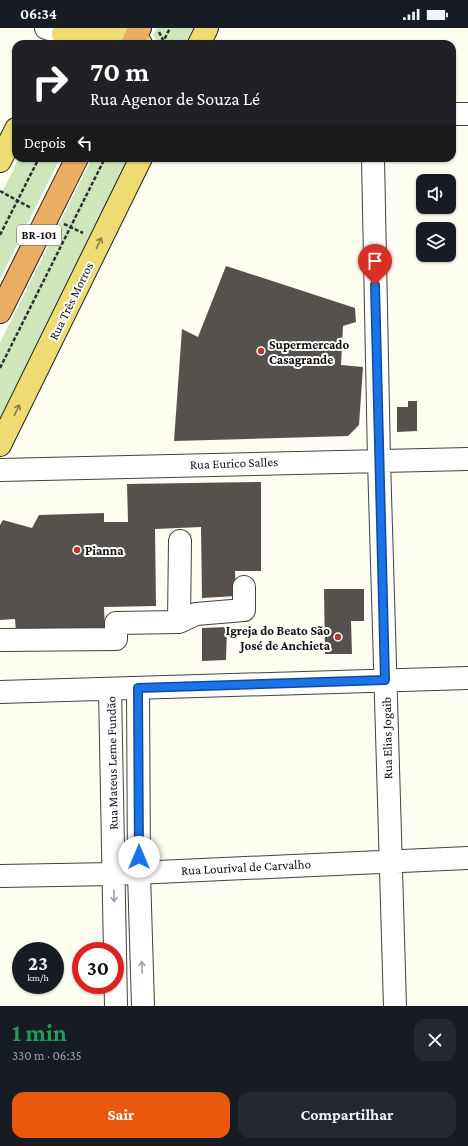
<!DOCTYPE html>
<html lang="pt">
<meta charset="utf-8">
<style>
body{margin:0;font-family:"Crimson Pro",serif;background:#242831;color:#f1f3f6;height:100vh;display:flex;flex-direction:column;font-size:15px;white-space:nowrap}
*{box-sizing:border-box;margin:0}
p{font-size:13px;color:#9ea1a6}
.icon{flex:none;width:22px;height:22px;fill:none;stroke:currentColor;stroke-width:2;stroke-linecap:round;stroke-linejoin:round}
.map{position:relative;height:978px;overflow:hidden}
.panel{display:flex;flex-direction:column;background:#171b24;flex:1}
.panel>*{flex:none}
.guide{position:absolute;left:12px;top:12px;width:444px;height:122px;border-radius:12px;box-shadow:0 1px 3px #0004;background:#202124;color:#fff;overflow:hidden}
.buttons{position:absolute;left:416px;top:146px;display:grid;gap:8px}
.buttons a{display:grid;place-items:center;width:40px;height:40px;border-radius:8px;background:#171b24;box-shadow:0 1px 3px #0004;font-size:20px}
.speed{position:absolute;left:12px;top:914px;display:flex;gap:8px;font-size:20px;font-weight:700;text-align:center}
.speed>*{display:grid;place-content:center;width:52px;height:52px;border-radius:50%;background:#171b24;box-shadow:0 1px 3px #0004;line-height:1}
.speed small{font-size:10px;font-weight:400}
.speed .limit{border:6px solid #d22;background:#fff;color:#111}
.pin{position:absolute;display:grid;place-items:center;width:34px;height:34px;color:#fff;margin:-41px -17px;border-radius:50% 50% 50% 0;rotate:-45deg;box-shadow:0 0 4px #0007}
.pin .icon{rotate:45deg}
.me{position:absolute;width:44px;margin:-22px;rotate:0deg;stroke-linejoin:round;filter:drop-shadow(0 0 3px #0008)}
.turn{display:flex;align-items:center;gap:14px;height:84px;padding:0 12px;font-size:18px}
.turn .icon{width:52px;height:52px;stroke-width:2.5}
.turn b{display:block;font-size:28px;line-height:34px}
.then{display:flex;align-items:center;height:38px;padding:0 12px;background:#0003;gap:8px;font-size:15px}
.round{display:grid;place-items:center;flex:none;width:42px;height:42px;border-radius:12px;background:#242831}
.headline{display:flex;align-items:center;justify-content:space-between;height:68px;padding:0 12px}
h1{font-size:24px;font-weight:700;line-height:30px;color:#1e9e55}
.primary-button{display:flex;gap:8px;margin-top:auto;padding:8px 12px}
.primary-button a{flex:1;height:46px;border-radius:12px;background:#ea580c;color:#fff;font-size:16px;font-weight:700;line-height:46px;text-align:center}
.primary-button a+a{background:#242831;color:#f1f3f6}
.status{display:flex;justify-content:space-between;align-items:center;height:28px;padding:0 20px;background:#171b24;direction:ltr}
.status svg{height:11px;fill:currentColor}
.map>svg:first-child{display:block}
.green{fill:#cfe6bd}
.building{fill:#56514c}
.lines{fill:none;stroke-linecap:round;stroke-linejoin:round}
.minor-casing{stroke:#424242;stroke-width:24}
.major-casing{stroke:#202020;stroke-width:24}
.highway-casing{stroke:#202020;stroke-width:24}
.path{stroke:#313131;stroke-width:2.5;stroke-dasharray:4 2;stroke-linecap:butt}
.minor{stroke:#fff;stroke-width:22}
.major{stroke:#eedb71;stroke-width:22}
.highway{stroke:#e9ad64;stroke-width:22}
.oneway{stroke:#8a7f45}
.oneway2{stroke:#9f9f9f}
.route-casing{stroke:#114b97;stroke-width:10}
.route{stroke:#1a73e8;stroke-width:7}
.poi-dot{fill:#b53630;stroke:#fff;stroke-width:1.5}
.labels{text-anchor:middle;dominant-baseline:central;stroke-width:4;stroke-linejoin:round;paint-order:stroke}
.shield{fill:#fff;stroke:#575757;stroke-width:1}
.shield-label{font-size:12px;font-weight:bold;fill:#0f0f0f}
.street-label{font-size:13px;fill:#0f0f0f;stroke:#fff}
.poi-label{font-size:13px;font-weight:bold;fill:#0f0f0f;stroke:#fff;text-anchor:start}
</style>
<div class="status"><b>06:34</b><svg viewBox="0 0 49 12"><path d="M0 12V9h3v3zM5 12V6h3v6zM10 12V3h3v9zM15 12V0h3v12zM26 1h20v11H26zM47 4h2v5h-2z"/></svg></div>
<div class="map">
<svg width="468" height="978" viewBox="0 0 468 978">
<rect width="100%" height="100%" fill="#fefdf1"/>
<!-- green -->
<path class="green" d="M157,0h44l-8,16h-34l-6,-9z
M19,130h41l-60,121v-83z
M92,130h36l-128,271v-86z"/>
<!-- building -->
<path class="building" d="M226,238l129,42 1,14 -13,4 -2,39 22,2 -4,58 -11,11 -174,5 8,-112 16,8z
M408,373h9v30l-20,1v-25h11z
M261,454v89h-26l1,25 -34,2 -1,-71 -46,2 1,77 -52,1 1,24 -89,1 -1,-13 -15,1v-95l3,-5 29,8 7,-13 65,-2v9h24l-1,-38z
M324,561h40v32h-13l1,33h-27z
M227,599l-1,33 -24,1v-33z"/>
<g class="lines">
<!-- minor casing -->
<g class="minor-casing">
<path id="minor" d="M46,0l17,6
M452,86h16
M373,130l6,302 16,546
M0,442l468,-11
M179,594l1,-81
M0,612l116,-1v-16l63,-1 17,-8 48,-4v-23
M138,660l1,185 4,133
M110,661l6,317
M0,664l468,-14
M0,848l114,-2 354,-16"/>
</g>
<!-- major casing -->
<g class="major-casing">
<path id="major" d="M63,6c24,0 59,-6 78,10
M199,16l8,-16
M0,133l16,-32
M0,417l141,-287"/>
</g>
<!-- highway casing -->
<g class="highway-casing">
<path id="highway" d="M132,16l8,-16
M0,284l77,-154"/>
</g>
<!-- path -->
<path class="path" d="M159,4l6,12
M162,16l8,-16
M0,163l31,17
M64,196l19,9
M0,207l39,-77
M0,340l105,-210"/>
<!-- minor -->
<use href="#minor" class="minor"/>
<!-- major -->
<use href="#major" class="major"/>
<!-- highway -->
<use href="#highway" class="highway"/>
</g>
<!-- one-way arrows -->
<defs><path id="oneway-shaft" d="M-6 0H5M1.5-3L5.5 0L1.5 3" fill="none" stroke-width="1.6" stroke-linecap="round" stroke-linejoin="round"/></defs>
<g class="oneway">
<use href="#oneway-shaft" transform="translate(99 215) rotate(-64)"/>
<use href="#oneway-shaft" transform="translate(17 382) rotate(-64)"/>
</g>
<g class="oneway2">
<use href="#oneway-shaft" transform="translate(114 868) rotate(89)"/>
<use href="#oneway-shaft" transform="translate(142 939) rotate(-92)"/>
</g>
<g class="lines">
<!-- route casing -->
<g class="route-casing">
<path id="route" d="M139,829l-1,-169 247,-8 -10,-395"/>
</g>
<!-- route -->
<use href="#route" class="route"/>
</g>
<!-- markers -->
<g class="poi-dot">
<circle cx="261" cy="323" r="4"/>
<circle cx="77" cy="522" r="4"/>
<circle cx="338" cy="609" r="4"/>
</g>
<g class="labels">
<!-- shield labels -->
<rect class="shield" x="17" y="197" width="44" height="20" rx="3"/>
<g class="shield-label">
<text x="39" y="207">BR-101</text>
</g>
<!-- street labels -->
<g class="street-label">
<text transform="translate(71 273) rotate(-64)">Rua Três Morros</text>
<text transform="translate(234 435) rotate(-2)">Rua Eurico Salles</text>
<text transform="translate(387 710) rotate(-91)">Rua Elias Jogaib</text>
<text transform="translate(112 735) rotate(-91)">Rua Mateus Leme Fundão</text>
<text transform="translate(246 839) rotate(-3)">Rua Lourival de Carvalho</text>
</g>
<!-- poi labels -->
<g class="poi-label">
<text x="269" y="316">Supermercado<tspan x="269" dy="15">Casagrande</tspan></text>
<text x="85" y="522">Pianna</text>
<text x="330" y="602" text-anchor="end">Igreja do Beato São<tspan x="330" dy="15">José de Anchieta</tspan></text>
</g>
</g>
</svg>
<div class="buttons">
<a><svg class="icon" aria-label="sound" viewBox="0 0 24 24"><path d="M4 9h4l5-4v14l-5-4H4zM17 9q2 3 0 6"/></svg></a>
<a><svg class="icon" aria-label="layers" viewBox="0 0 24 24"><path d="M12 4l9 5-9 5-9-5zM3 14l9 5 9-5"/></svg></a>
</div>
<div class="speed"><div>23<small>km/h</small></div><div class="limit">30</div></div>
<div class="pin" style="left:375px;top:257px;background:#d93025"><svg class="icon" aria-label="arrive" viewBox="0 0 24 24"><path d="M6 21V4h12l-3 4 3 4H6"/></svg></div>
<svg class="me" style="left:139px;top:829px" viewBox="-20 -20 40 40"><circle r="19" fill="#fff"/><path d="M0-13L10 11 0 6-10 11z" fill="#1a73e8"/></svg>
<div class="guide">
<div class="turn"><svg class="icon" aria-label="right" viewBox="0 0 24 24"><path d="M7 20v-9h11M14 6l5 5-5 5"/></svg><div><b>70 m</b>Rua Agenor de Souza Lé</div></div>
<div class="then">Depois<svg class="icon" aria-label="left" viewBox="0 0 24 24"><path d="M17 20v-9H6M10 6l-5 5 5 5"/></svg></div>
</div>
</div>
<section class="panel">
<div class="headline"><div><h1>1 min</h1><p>330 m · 06:35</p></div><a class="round"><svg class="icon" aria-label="close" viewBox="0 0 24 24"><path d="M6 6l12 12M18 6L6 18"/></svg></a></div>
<div class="primary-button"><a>Sair</a><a>Compartilhar</a></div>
</section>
